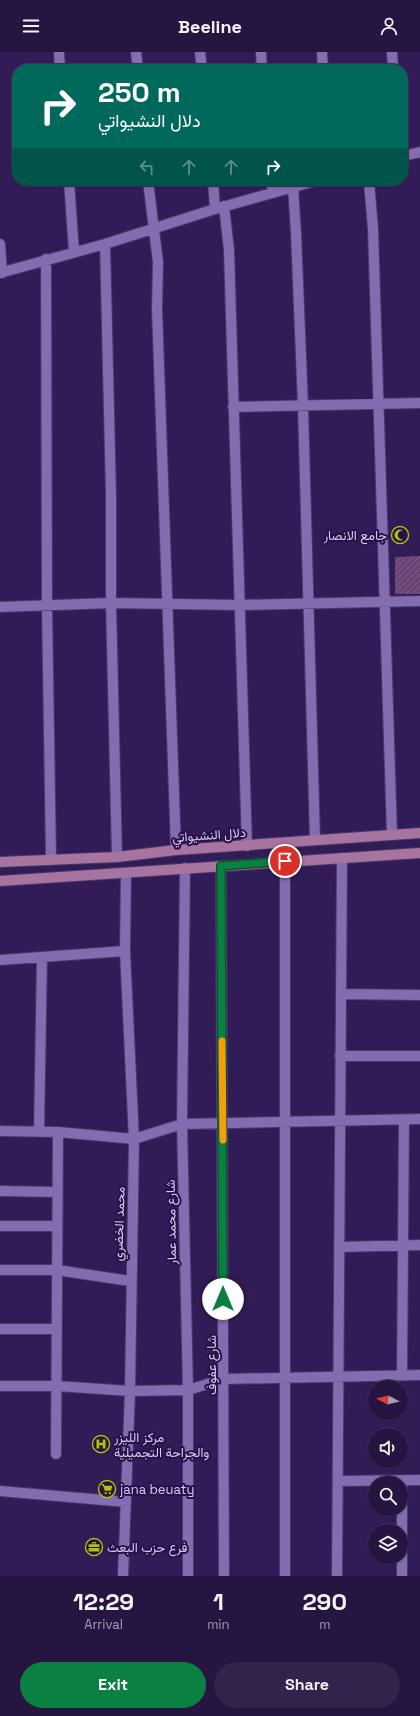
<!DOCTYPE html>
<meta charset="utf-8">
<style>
body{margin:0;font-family:"Space Grotesk",Vazirmatn,sans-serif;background:#32224c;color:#f1f3f6;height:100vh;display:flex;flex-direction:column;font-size:15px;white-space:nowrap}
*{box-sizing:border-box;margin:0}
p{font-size:13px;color:#a49fb1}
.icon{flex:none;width:22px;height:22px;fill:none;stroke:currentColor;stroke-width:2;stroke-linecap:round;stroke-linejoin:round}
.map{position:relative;height:1524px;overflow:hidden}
.side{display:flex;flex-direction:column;background:#261541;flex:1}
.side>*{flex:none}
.top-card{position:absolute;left:12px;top:12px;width:396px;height:122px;border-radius:16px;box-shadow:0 1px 3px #0004,0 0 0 1px #42345a;background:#00695c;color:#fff;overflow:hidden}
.needle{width:26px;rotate:277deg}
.tools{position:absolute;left:368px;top:1328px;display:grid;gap:8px}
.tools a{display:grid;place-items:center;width:40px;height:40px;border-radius:50%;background:#261541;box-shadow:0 1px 3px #0004,0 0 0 1px #42345a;font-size:20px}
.pin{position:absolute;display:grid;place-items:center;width:34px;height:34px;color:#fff;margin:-17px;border:2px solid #fff;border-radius:50%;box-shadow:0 1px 4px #0007}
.me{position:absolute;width:44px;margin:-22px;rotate:0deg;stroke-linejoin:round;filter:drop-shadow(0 0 3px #0008)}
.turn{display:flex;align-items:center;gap:14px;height:84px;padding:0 20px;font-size:18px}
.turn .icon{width:52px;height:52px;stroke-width:2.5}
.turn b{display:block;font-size:28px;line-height:34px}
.lanes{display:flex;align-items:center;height:38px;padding:0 20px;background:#0003;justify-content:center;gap:20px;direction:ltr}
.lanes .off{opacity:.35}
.eta{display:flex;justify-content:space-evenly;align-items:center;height:68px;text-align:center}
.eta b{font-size:24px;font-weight:700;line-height:28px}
.action{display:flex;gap:8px;margin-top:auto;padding:8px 20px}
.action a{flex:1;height:46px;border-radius:24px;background:#0b8043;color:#fff;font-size:16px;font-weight:700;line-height:46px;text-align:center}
.action a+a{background:#32224c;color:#f1f3f6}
header{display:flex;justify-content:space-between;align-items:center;height:52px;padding:0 20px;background:#261541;font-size:18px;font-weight:700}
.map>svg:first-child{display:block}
.building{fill:url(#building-hatch)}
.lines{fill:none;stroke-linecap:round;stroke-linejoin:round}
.minor-casing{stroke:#4c366a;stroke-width:12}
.major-casing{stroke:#4c366a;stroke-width:12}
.minor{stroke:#816daf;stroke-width:10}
.major{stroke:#a6749e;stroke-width:10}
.route-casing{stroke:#07532c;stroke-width:10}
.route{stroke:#0b8043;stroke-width:7}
.slow{stroke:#f59e0b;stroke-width:7}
.labels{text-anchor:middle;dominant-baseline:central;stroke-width:4;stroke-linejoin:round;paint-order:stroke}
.poi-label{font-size:13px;fill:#d6cdf1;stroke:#29114b;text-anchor:start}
.street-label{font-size:13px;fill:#d6cdf1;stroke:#29114b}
</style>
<header><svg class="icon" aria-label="menu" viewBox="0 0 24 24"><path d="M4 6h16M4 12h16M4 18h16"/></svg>Beeline<svg class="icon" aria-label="person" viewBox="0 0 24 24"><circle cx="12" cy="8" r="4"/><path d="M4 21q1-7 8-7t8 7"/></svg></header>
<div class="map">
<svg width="420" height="1524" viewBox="0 0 420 1524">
<defs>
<pattern id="building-hatch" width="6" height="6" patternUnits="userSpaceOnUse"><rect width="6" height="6" fill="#694575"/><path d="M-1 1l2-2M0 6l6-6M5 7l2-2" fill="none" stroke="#7e5f89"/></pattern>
</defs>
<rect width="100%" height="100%" fill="#321c57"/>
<!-- building -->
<path class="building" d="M420,504v38h-25v-37z"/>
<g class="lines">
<!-- minor casing -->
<g class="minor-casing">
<path id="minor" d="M59,0l1,17
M136,0l2,17
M200,0l2,17
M261,0l1,17
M322,0l1,17
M392,0l1,17
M403,104l17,-4
M69,129l5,71
M148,129l10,81 -1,47 19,541
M213,129l2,28
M271,129l2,12
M369,129l4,48 19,606
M293,135l3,46 7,173 12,434
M224,154l5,44 18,596
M0,192l2,29
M105,192l6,251v108l6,254
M46,207l1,347 4,253
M0,221l105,-29 110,-35 100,-28
M233,355l187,-4
M0,555l111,-4 128,2 181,-4
M285,809v715
M221,814l3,710
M185,816l-3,256 6,266v186
M0,908l125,-9
M341,942l79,1
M340,1004h80
M0,1079l58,1 76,7 48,-15 238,-5
M39,1080l3,-175
M0,1139l57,1
M0,1174h57
M339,1195l81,-2
M0,1218h57l73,11
M0,1277h56
M402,1323l2,-255
M0,1334h57l73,5 58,-1 36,-11 196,-4
M56,1402l2,-322
M338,1429l82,-1
M0,1439l126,11
M123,1524l7,-185 4,-252 -9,-188 1,-78
M337,1524l5,-718
M402,1524v-95"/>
</g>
<!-- major casing -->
<g class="major-casing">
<path id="major" d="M0,810l117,-5 59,-7 244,-17
M0,829l420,-28"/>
</g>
<!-- minor -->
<use href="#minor" class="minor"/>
<!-- major -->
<use href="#major" class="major"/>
</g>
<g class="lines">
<!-- route casing -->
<g class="route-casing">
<path id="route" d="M223,1247l-2,-433 64,-5"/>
</g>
<!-- route -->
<use href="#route" class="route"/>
<!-- slow -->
<path class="slow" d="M222,989l1,99"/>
</g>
<!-- icons -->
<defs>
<g id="mosque-ring" transform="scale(0.9)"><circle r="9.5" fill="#29114b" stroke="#b0c500" stroke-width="1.5"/><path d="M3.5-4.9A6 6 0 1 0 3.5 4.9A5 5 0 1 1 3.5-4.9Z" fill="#b0c500"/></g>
<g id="hospital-ring" transform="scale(0.9)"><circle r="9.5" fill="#29114b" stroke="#b0c500" stroke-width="1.5"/><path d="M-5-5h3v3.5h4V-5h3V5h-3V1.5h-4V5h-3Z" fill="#b0c500"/></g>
<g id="supermarket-ring" transform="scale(0.9)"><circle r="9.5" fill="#29114b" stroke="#b0c500" stroke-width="1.5"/><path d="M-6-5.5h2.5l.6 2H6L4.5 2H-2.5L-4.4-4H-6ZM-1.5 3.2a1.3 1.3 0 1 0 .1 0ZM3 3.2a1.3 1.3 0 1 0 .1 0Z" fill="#b0c500"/></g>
<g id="office-ring" transform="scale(0.9)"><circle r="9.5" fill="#29114b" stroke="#b0c500" stroke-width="1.5"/><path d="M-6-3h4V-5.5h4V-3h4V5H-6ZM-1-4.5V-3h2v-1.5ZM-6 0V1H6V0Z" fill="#b0c500"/></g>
</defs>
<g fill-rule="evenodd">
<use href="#mosque-ring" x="400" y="483"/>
<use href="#hospital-ring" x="101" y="1392"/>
<use href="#supermarket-ring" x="107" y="1437"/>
<use href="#office-ring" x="94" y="1495"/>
</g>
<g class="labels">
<!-- poi labels -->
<g class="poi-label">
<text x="387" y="483" text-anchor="end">جامع الانصار</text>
<text x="114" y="1385">مركز الليزر<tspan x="114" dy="15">والجراحة التجميلية</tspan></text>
<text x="120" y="1437">jana beuaty</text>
<text x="107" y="1495">فرع حزب البعث</text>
</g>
<!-- street labels -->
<g class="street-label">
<text transform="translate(209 783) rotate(-4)">دلال النشيواتي</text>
<text transform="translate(171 1170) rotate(-91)">شارع محمد عمار</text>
<text transform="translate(119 1172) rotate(-88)">محمد الخضري</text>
<text transform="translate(211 1313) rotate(-90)">شارع عفوف</text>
</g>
</g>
</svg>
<div class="tools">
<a><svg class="needle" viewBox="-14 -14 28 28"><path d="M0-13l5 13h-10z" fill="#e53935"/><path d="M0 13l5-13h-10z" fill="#a49fb1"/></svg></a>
<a><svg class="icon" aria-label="sound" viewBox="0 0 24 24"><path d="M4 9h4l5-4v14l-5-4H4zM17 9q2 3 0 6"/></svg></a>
<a><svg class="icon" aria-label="search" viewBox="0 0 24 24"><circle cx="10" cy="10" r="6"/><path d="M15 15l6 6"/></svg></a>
<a><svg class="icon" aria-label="layers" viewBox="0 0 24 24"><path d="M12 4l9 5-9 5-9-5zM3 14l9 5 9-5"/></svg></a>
</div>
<div class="pin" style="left:285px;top:809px;background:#d93025"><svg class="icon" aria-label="arrive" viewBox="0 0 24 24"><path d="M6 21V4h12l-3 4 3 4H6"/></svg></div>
<svg class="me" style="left:223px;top:1247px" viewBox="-20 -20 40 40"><circle r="19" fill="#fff"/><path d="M0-13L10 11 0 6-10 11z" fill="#0b8043"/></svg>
<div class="top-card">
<div class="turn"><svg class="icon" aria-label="right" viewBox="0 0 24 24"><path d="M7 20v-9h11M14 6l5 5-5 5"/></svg><div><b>250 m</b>دلال النشيواتي</div></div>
<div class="lanes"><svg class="icon off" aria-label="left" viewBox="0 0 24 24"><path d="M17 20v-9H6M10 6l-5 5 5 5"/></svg><svg class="icon off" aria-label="ahead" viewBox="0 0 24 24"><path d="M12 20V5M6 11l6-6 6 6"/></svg><svg class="icon off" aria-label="ahead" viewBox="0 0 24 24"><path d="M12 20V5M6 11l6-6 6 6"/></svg><svg class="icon" aria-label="right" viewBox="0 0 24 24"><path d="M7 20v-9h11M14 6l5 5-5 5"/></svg></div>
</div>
</div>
<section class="side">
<div class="eta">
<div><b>12:29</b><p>Arrival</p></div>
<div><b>1</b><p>min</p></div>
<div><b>290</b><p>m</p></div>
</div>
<div class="action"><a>Exit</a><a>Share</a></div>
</section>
